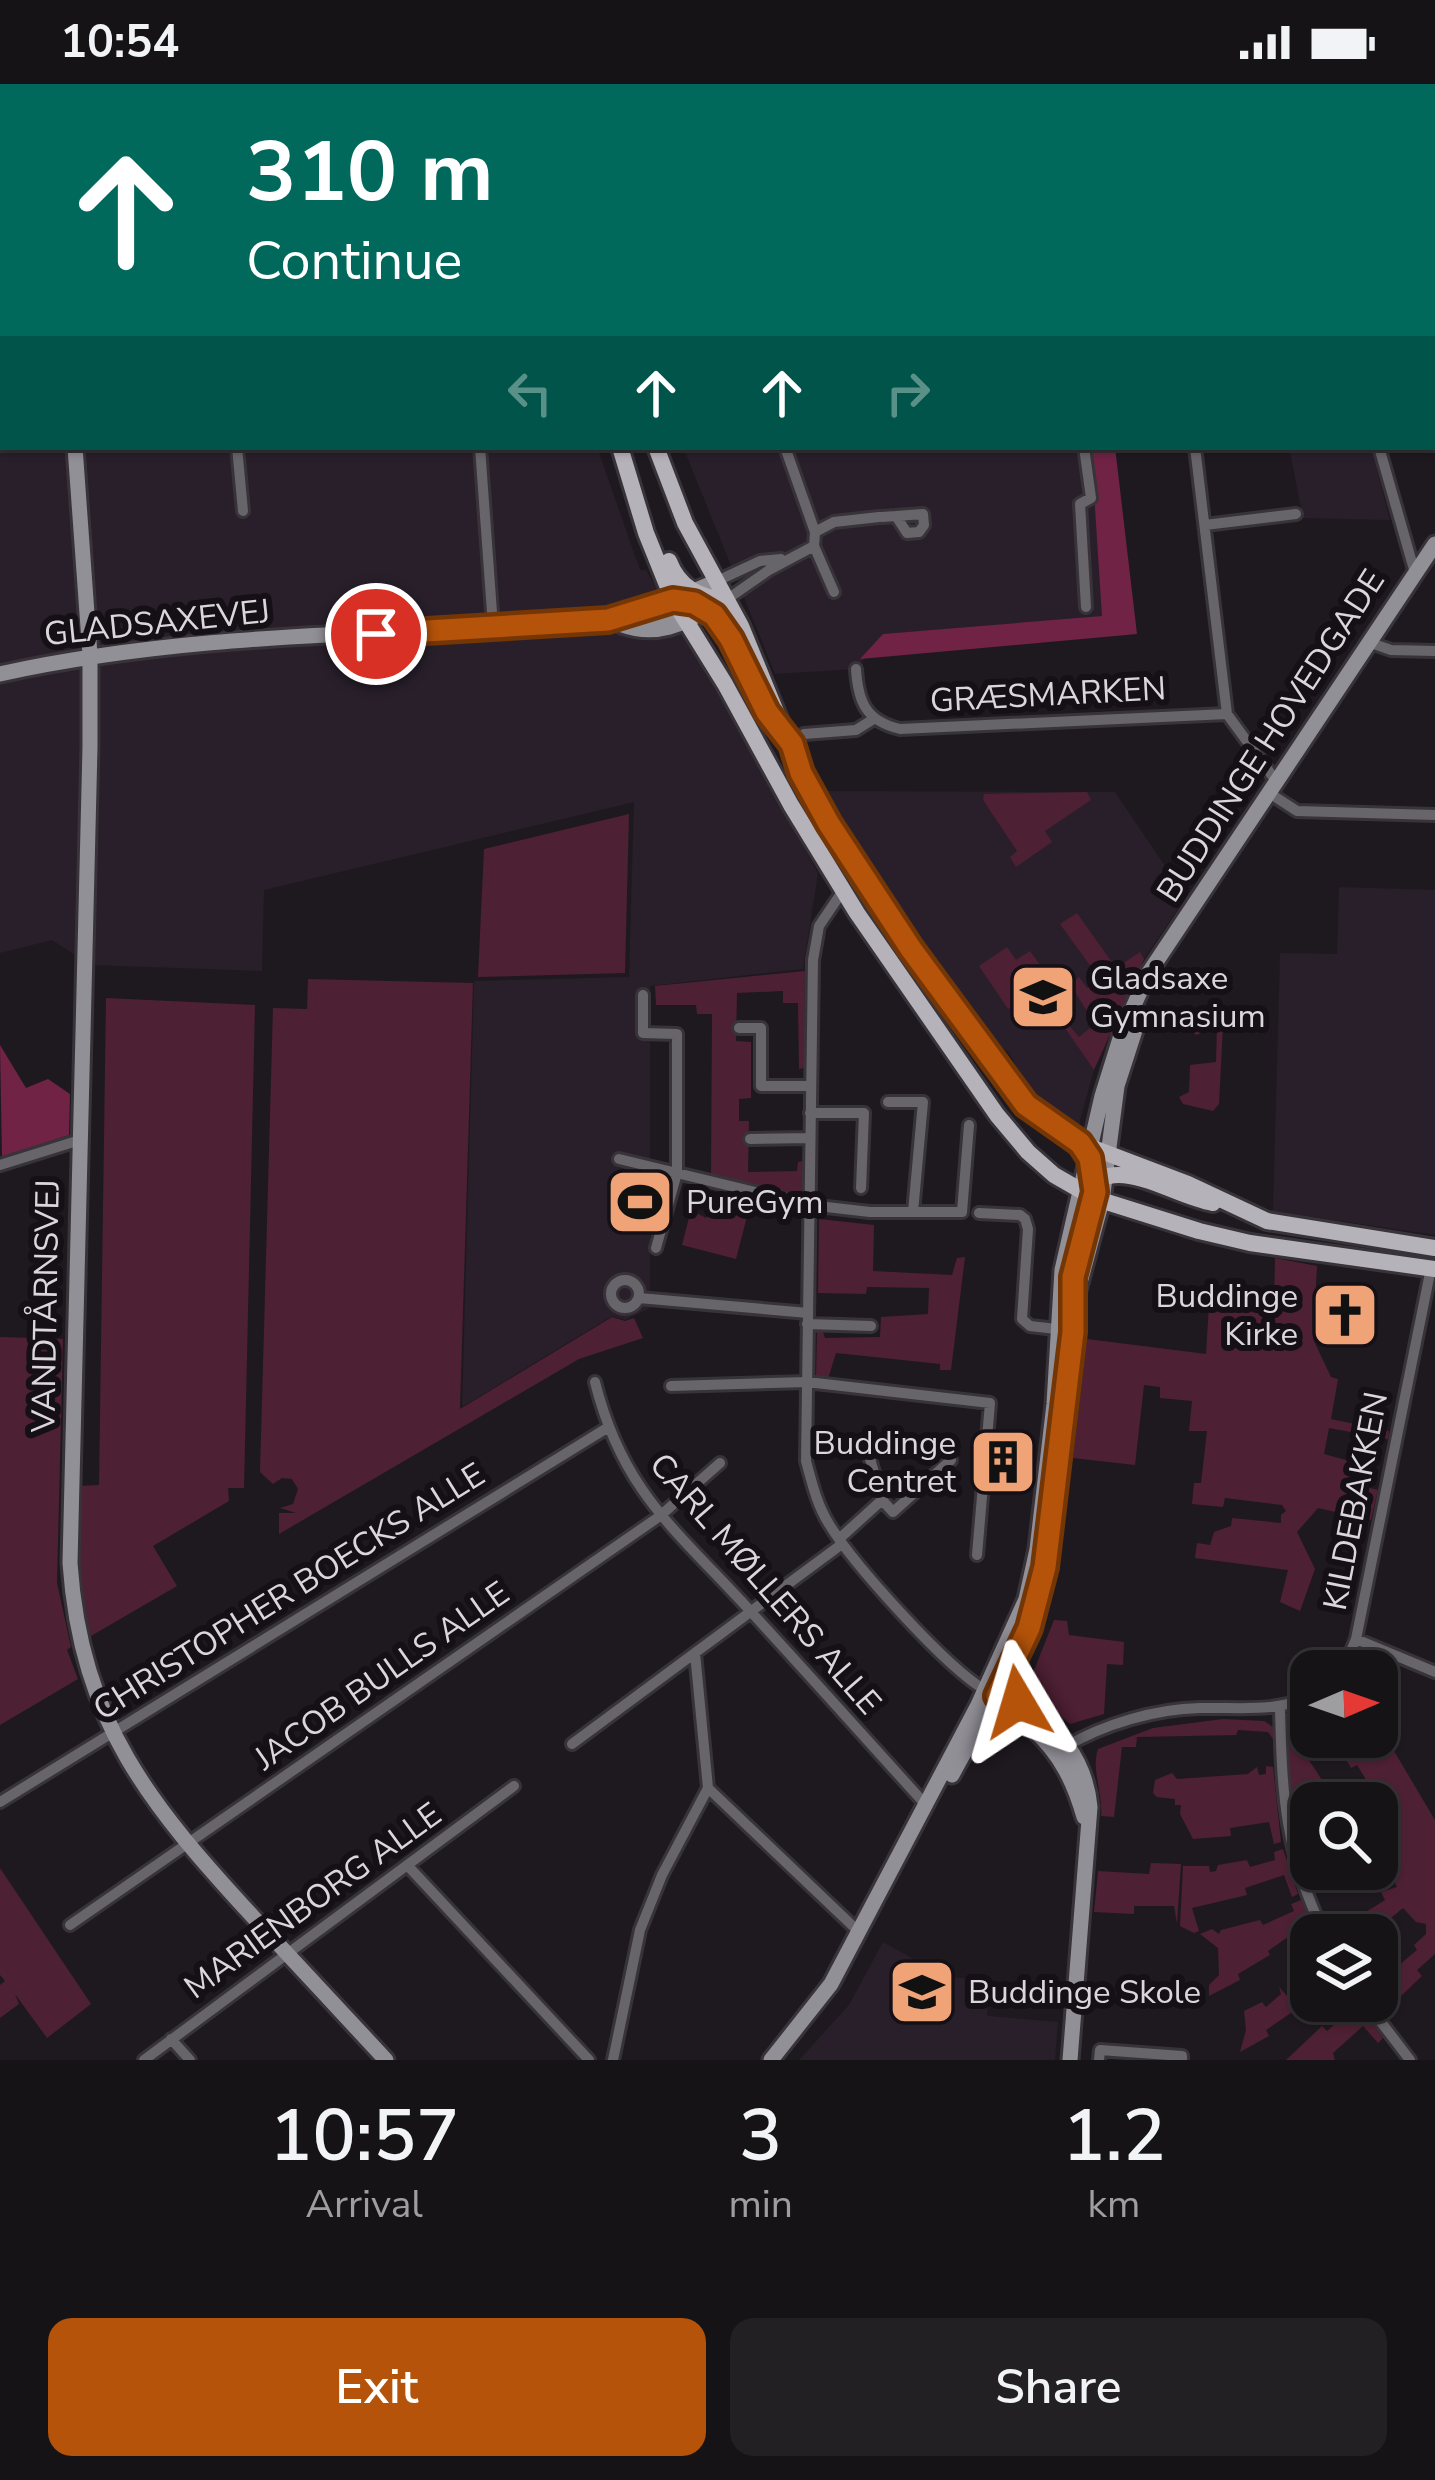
<!DOCTYPE html>
<meta charset="utf-8">
<style>
body{margin:0;font-family:"Nunito Sans",sans-serif;background:#232024;color:#f1f3f6;height:100vh;display:flex;flex-direction:column;font-size:45px;white-space:nowrap}
*{box-sizing:border-box;margin:0}
p{font-size:39px;color:#9e9ea1}
.icon{flex:none;width:66px;height:66px;fill:none;stroke:currentColor;stroke-width:2;stroke-linecap:round;stroke-linejoin:round}
.map{position:relative;height:1976px;overflow:hidden}
.side{display:flex;flex-direction:column;background:#161317;flex:1}
.side>*{flex:none}
.guide{position:absolute;left:0px;top:0px;width:1437px;height:366px;box-shadow:0 3px 9px #0004,0 0 0 3px #353236;background:#00695c;color:#fff;overflow:hidden}
.needle{width:78px;rotate:88deg}
.fabs{position:absolute;left:1290px;top:1566px;display:grid;gap:24px}
.fabs a{display:grid;place-items:center;width:108px;height:108px;border-radius:24px;background:#161317;box-shadow:0 3px 9px #0004,0 0 0 3px #353236;font-size:60px}
.pin{position:absolute;display:grid;place-items:center;width:102px;height:102px;color:#fff;margin:-51px;border:6px solid #fff;border-radius:50%;box-shadow:0 3px 12px #0007}
.me{position:absolute;width:132px;margin:-66px;rotate:353deg;stroke-linejoin:round;filter:drop-shadow(0 0 9px #0008)}
.turn{display:flex;align-items:center;gap:42px;height:252px;padding:0 48px;font-size:54px}
.turn .icon{width:156px;height:156px;stroke-width:2.5}
.turn b{display:block;font-size:84px;line-height:102px}
.lanes{display:flex;align-items:center;height:114px;padding:0 48px;background:#0003;justify-content:center;gap:60px;direction:ltr}
.lanes .off{opacity:.35}
.eta{display:flex;justify-content:space-evenly;align-items:center;height:204px;text-align:center}
.eta b{font-size:72px;font-weight:600;line-height:84px}
.cta{display:flex;gap:24px;margin-top:auto;padding:24px 48px}
.cta a{flex:1;height:138px;border-radius:24px;background:#b45309;color:#fff;font-size:48px;font-weight:600;line-height:138px;text-align:center}
.cta a+a{background:#232024;color:#f1f3f6}
.status{display:flex;justify-content:space-between;align-items:center;height:84px;padding:0 60px;background:#161317;direction:ltr}
.status svg{height:33px;fill:currentColor}
.map>svg:first-child{display:block}
.built{fill:#281f2a}
.green{fill:#4e2033}
.forest{fill:#702345}
.lines{fill:none;stroke-linecap:round;stroke-linejoin:round}
.street-casing{stroke:#383339;stroke-width:16}
.secondary-casing{stroke:#383339;stroke-width:21}
.primary-casing{stroke:#383339;stroke-width:22}
.street{stroke:#676569;stroke-width:10}
.secondary{stroke:#929097;stroke-width:15}
.primary{stroke:#b5b2ba;stroke-width:16}
.route-casing{stroke:#753606;stroke-width:30}
.route{stroke:#b45309;stroke-width:21}
.labels{text-anchor:middle;dominant-baseline:central;stroke-width:12;stroke-linejoin:round;paint-order:stroke}
.street-label{font-size:33px;fill:#dad6db;stroke:#151016}
.poi-label{font-size:33px;fill:#dad6db;stroke:#151016;text-anchor:start}
</style>
<div class="status"><b>10:54</b><svg viewBox="0 0 49 12"><path d="M0 12V9h3v3zM5 12V6h3v6zM10 12V3h3v9zM15 12V0h3v12zM26 1h20v11H26zM47 4h2v5h-2z"/></svg></div>
<div class="map">
<svg width="1435" height="1976" viewBox="0 0 1435 1976">
<rect width="100%" height="100%" fill="#1e191f"/>
<!-- built -->
<path class="built" d="M0,0h463l2,3h-462v360h594l43,123h6l44,73 128,230 -15,96 -153,17v322l-25,12 -13,-4 -150,91 12,-426 155,-4 5,-175 -370,88 -2,81 -172,-6 -38,-25 -52,13z
M544,0h499l1,3h-499z
M683,363h408l12,170 -219,17 -28,35 -81,5z
M1289,363h82l19,73 -87,-2z
M823,707l292,1 71,105 -42,62 -50,111 -16,58 -24,-13 -22,-21 -23,-41 -19,-15 -100,-136z
M1339,803l96,3v345l-162,-24 7,-258 57,1z
M883,1858l63,35 43,3 -2,36 71,6 -3,38h-256l50,-55z"/>
<!-- green -->
<path class="green" d="M1087,708l4,8 -46,31 7,11 -36,25 -6,-10 7,-6 -34,-51 1,-6z
M629,730l-4,159 -147,4 6,-128z
M1077,829l39,55 24,-16 4,7 -50,111 -29,-42 4,-3 10,12 16,-13 -25,-40 9,-7 8,11 12,-10 -39,-54z
M1007,863l9,13 14,-9 20,28 -9,7 21,31 -10,7 -22,-31 -22,16 -29,-43z
M805,887l-1,97 -5,1 -1,-66h-15v-12l-46,2 -1,48 15,1v56l-12,1v22h10l-1,51 49,-1 1,-9 5,-1 -1,31 -3,3 -88,-20 1,-161h-15l-1,-9h-40l-1,-19z
M308,895l165,4 -13,426 152,-92 13,4 9,-3 9,20 -64,21 -300,175v-21h17l-16,-5 13,-4 5,-15 -6,-10 -10,-1 -9,6 -13,-12 13,-464 34,1z
M106,914l149,7 -11,483h-16l1,13 -76,45 24,40 -86,50 -12,-49 1,-101 19,-1z
M1217,935l6,6 -4,79 -6,7 -30,-7 -4,-7 10,-5 1,-27 26,-3 1,-35 -21,8 -3,-3 1,-4z
M733,1112l18,5 -15,58 -54,-14 9,-35 15,8 2,-3 19,4z
M819,1135l55,6 -1,46 79,4 5,-17 8,-1 -14,113h-11v-6l-104,-11 -8,26 -12,-2 1,-45h6l2,6 55,-1 1,-20 47,-3 1,-26 -62,-1 -1,7 -48,-1z
M1275,1174l42,8 -4,73 18,38 7,2 -7,40 58,12 -1,8 -59,-11 -5,26 22,6 8,24 24,6 -7,30 -53,-12 -21,24 18,37 -15,42 -20,-9 8,-32 -93,-12 2,-15 13,2 4,-13 17,-6 1,-8 49,5v-8l5,-4 -4,-6 -57,-7 -2,9 -31,-3 2,-21h7l6,-52h-18l3,-30 -32,-3v-11l-16,-2 -9,80 -62,-7 14,-119 119,15 3,-50 65,2z
M0,1253l63,2 -6,244 14,64 -4,3 11,29 -78,46z
M1054,1536l13,1 2,14 55,7 -1,23 -16,-1 -3,50 -34,10 -43,-36z
M1223,1635l41,2 9,6v12l-5,-7 -30,-2 -2,5 -99,2 -1,10h-14l-8,70 -13,-1c2,-22 -10,-47 -3,-67l55,-21z
M1378,1640l57,96v134l-18,16 5,6 -40,38 -9,-13h4v-26l10,-9 5,5 25,-21 -3,-5 12,-11v-10l-10,-2 -13,-14 -18,15 4,6 -12,10v-4h-44l-5,-9 25,-15 5,6 27,-17 -4,-8 16,-5c-4,-11 -14,-14 -18,-26l6,-5 -8,-16v-37h-4v-12l-16,-26 -6,3 -7,-12 6,-7 -5,-9 32,-3z
M1287,1660l12,1 38,58h-26v16l-11,10 9,18 -8,4 -7,-14z
M1266,1682l7,1 8,75 -7,2 -5,-22 -39,6 1,8 -38,3 -13,-25 1,-9h-6v-6l-18,-2 -4,-4 2,-13 17,-7 5,6 71,-5 9,-7 2,8 7,-1z
M1283,1765l15,45 -6,3 -8,-22 -39,13 2,7 -55,13 7,23 -5,2 -14,-7 3,-60h26l1,6 6,-1 2,-6 29,-5 3,7 25,-7 -1,-8z
M1151,1779l30,1 -4,60 -3,-18h-40v8l-40,-2 4,-41 51,3z
M0,1784l91,136 -44,34 -32,-44 4,10 -19,14v-33l5,-4 -5,-6z
M1301,1816l16,35h-6v7l-10,-14 -33,23 2,4 -32,19 2,6 -31,16v-11l10,-10 -1,-27 -18,-14 12,-5 7,5 2,-4 39,-10 3,5 31,-14 -3,-7z
M1279,1903l19,21 -32,22 3,6 -29,16 6,-22 -2,-19 18,-9 4,5 15,-13z
M1349,1918l3,4 6,-2 25,34 -5,5 -15,-17 -30,27 2,7h-49l36,-34 5,5 23,-20 -4,-7z"/>
<!-- forest -->
<path class="forest" d="M1091,363h24l22,187 -277,25 23,-25 219,-18z
M0,961l26,43 22,-9 22,15 -1,41 -67,22z"/>
<g class="lines">
<!-- street casing -->
<g class="street-casing">
<path id="street" d="M721,0v3
M1152,0v3
M1302,0v3
M237,363l6,64
M480,363l13,179
M1084,363l7,51 -11,6 6,103
M1195,363l32,267 49,67
M1379,363l36,126
M882,433l14,-1 11,17 12,-1 5,-7 -1,-11 -27,2
M1205,441l91,-11
M815,448l19,-10 45,-5
M814,462l20,46
M715,498l45,-21 21,-2
M726,516l43,-30 45,-24 1,-14 -30,-85
M1368,558l23,8 44,1
M856,585c2,33 10,52 44,60l327,-15
M804,650l52,-4 16,-10
M1269,709l28,18 138,4
M842,808l-23,34 -6,34 -7,501c6,22 11,44 23,63 24,40 117,143 156,166
M643,911v38l34,1v139l-21,75
M739,944h22v58h50
M888,1018h35l-10,110
M810,1029h54l-3,75
M750,1055l60,-1
M619,1075l190,46 61,7h92l7,-87
M0,1081l80,-25
M979,1129l41,2 5,4 3,10 -6,90 8,7 35,4
M611 1210a14 14 0 1 1 28 0a14 14 0 1 1-28 0Z
M639,1214l169,15
M807,1240l64,2
M595,1298c28,112 84,150 158,232 58,63 115,127 173,191
M671,1302l136,-4 183,21 -13,152
M882,1416l11,12 58,-52
M839,1455l43,-39 -14,-48
M1356,1555l79,33
M1343,1587l13,-32 75,-371
M1280,1624c2,89 5,145 45,227
M572,1660l270,-200
M1065,1663c39,-23 90,-38 135,-39 38,-1 76,5 111,-12
M708,1704l150,143
M0,1718l607,-374
M408,1782l181,194
M70,1841l590,-409 60,-53
M1365,1917l45,59
M171,1955l19,21
M144,1976l370,-274
M613,1976l27,-130 22,-55 46,-87 -13,-135
M1099,1976l1,-10 82,6v4"/>
</g>
<!-- secondary casing -->
<g class="secondary-casing">
<path id="secondary" d="M0,23l3,9
M0,271h3
M75,363l15,208v92l-20,816c11,160 81,243 185,356 44,47 87,94 131,141
M635,536l37,-4 15,-7
M622,541c34,12 61,0 90,-18
M0,590c198,-44 406,-39 608,-55l65,-19 42,-18
M1063,1329l15,-123 24,-89 15,-115 23,-71
M988,1607c9,5 18,5 27,10 42,21 71,60 75,106l-20,253
M997,1612c10,15 24,22 37,34 27,25 40,52 50,87
M952,1691c40,-75 87,-143 95,-231
M771,1976l60,-76 147,-279 48,-106 11,-50 17,-145 8,-134 40,-174 20,-64 26,-58 287,-430"/>
</g>
<!-- primary casing -->
<g class="primary-casing">
<path id="primary" d="M492,0l1,3
M526,0l1,3
M620,363l26,86 27,67 52,84 66,121 66,108 140,202 31,37 26,23 40,23 105,33 51,12 185,26
M656,363l29,76 56,103 60,147 28,50 82,126 115,156 31,26 23,12 108,41 79,37 168,27
M669,477c10,26 29,36 57,39
M673,516c56,1 73,70 93,111
M1083,1108c33,-41 88,4 130,11"/>
</g>
<!-- street -->
<use href="#street" class="street"/>
<!-- secondary -->
<use href="#secondary" class="secondary"/>
<!-- primary -->
<use href="#primary" class="primary"/>
</g>
<g class="lines">
<!-- route casing -->
<g class="route-casing">
<path id="route" d="M376,550l232,-14 65,-20 21,3 20,12 17,24 36,73 25,32 9,29 28,51 82,125 115,156 54,38 10,15 5,34 -22,85v55l-28,235 -16,61 -32,68 21,6"/>
</g>
<!-- route -->
<use href="#route" class="route"/>
</g>
<!-- icons -->
<defs>
<g id="school-square" transform="scale(3.45)"><rect x="-9" y="-9" width="18" height="18" rx="4" fill="#efa376" stroke="#151016"/><path d="M0-5L7-2L0 1L-7-2ZM-4 1L0 2.5L4 1V4Q0 6-4 4Z" fill="#111"/></g>
<g id="stadium-square" transform="scale(3.45)"><rect x="-9" y="-9" width="18" height="18" rx="4" fill="#efa376" stroke="#151016"/><path d="M0-5a6.5 5 0 1 0 0 10a6.5 5 0 1 0 0-10ZM-3.5-1.8h7v3.6h-7Z" fill="#111"/></g>
<g id="church-square" transform="scale(3.45)"><rect x="-9" y="-9" width="18" height="18" rx="4" fill="#efa376" stroke="#151016"/><path d="M-1.2-6h2.4v3.5h3.3v2.4h-3.3V6h-2.4V-.1h-3.3v-2.4h3.3Z" fill="#111"/></g>
<g id="building-square" transform="scale(3.45)"><rect x="-9" y="-9" width="18" height="18" rx="4" fill="#efa376" stroke="#151016"/><path d="M-4-6H4V6H1V3H-1V6H-4ZM-2.5-4.3h1.7v1.8h-1.7ZM.8-4.3h1.7v1.8H.8ZM-2.5-1h1.7V.8h-1.7ZM.8-1h1.7V.8H.8Z" fill="#111"/></g>
</defs>
<g fill-rule="evenodd">
<use href="#school-square" x="1043" y="913"/>
<use href="#stadium-square" x="640" y="1118"/>
<use href="#church-square" x="1345" y="1231"/>
<use href="#building-square" x="1003" y="1378"/>
<use href="#school-square" x="922" y="1908"/>
</g>
<g class="labels">
<!-- street labels -->
<g class="street-label">
<text transform="translate(157 539) rotate(-6)">GLADSAXEVEJ</text>
<text transform="translate(1048 611) rotate(-3)">GRÆSMARKEN</text>
<text transform="translate(1271 652) rotate(-57)">BUDDINGE HOVEDGADE</text>
<text transform="translate(46 1222) rotate(-89)">VANDTÅRNSVEJ</text>
<text transform="translate(1356 1417) rotate(-79)">KILDEBAKKEN</text>
<text transform="translate(765 1500) rotate(49)">CARL MØLLERS ALLE</text>
<text transform="translate(289 1508) rotate(-32)">CHRISTOPHER BOECKS ALLE</text>
<text transform="translate(382 1592) rotate(-35)">JACOB BULLS ALLE</text>
<text transform="translate(313 1817) rotate(-36)">MARIENBORG ALLE</text>
</g>
<!-- poi labels -->
<g class="poi-label">
<text x="1090" y="894">Gladsaxe<tspan x="1090" dy="38">Gymnasium</tspan></text>
<text x="686" y="1118">PureGym</text>
<text x="1298" y="1212" text-anchor="end">Buddinge<tspan x="1298" dy="38">Kirke</tspan></text>
<text x="956" y="1359" text-anchor="end">Buddinge<tspan x="956" dy="38">Centret</tspan></text>
<text x="968" y="1908">Buddinge Skole</text>
</g>
</g>
</svg>
<div class="fabs">
<a><svg class="needle" viewBox="-14 -14 28 28"><path d="M0-13l5 13h-10z" fill="#e53935"/><path d="M0 13l5-13h-10z" fill="#9e9ea1"/></svg></a>
<a><svg class="icon" aria-label="search" viewBox="0 0 24 24"><circle cx="10" cy="10" r="6"/><path d="M15 15l6 6"/></svg></a>
<a><svg class="icon" aria-label="layers" viewBox="0 0 24 24"><path d="M12 4l9 5-9 5-9-5zM3 14l9 5 9-5"/></svg></a>
</div>
<div class="pin" style="left:376px;top:550px;background:#d93025"><svg class="icon" aria-label="arrive" viewBox="0 0 24 24"><path d="M6 21V4h12l-3 4 3 4H6"/></svg></div>
<svg class="me" style="left:1018px;top:1618px" viewBox="-20 -20 40 40"><path d="M0-17L14 15 0 8-14 15z" fill="#b45309" stroke="#fff" stroke-width="4"/></svg>
<div class="guide">
<div class="turn"><svg class="icon" aria-label="ahead" viewBox="0 0 24 24"><path d="M12 20V5M6 11l6-6 6 6"/></svg><div><b>310 m</b>Continue</div></div>
<div class="lanes"><svg class="icon off" aria-label="left" viewBox="0 0 24 24"><path d="M17 20v-9H6M10 6l-5 5 5 5"/></svg><svg class="icon" aria-label="ahead" viewBox="0 0 24 24"><path d="M12 20V5M6 11l6-6 6 6"/></svg><svg class="icon" aria-label="ahead" viewBox="0 0 24 24"><path d="M12 20V5M6 11l6-6 6 6"/></svg><svg class="icon off" aria-label="right" viewBox="0 0 24 24"><path d="M7 20v-9h11M14 6l5 5-5 5"/></svg></div>
</div>
</div>
<section class="side">
<div class="eta">
<div><b>10:57</b><p>Arrival</p></div>
<div><b>3</b><p>min</p></div>
<div><b>1.2</b><p>km</p></div>
</div>
<div class="cta"><a>Exit</a><a>Share</a></div>
</section>
